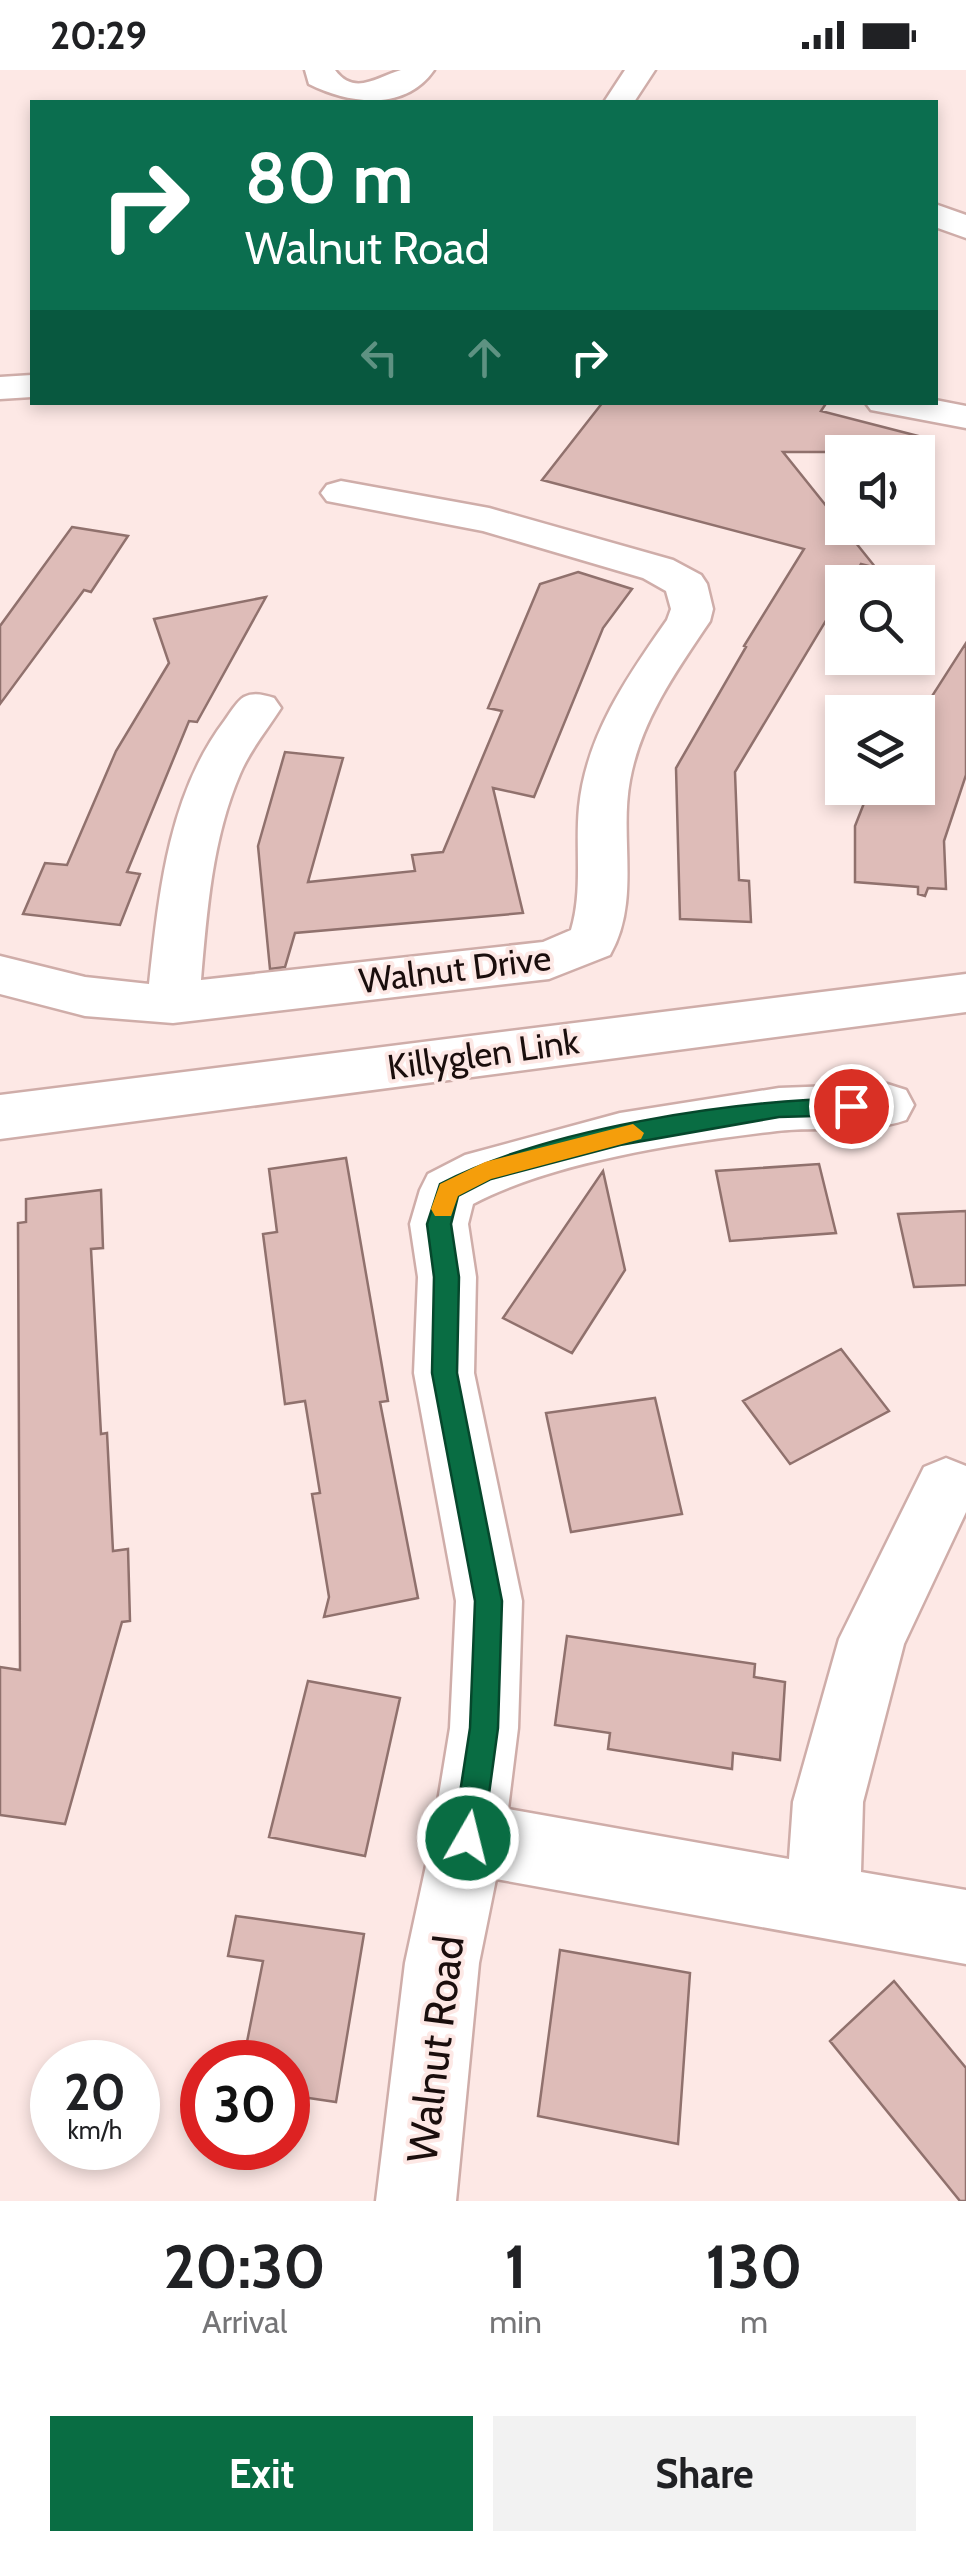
<!DOCTYPE html>
<style>
body{margin:0;font-family:Cabin,sans-serif;background:#f2f2f2;color:#202124;height:100vh;display:flex;flex-direction:column;font-size:38px;white-space:nowrap}
*{box-sizing:border-box;margin:0}
p{font-size:32px;color:#757577}
.icon{flex:none;width:55px;height:55px;fill:none;stroke:currentColor;stroke-width:2;stroke-linecap:round;stroke-linejoin:round}
.map{position:relative;height:2131px;overflow:hidden}
.drawer{display:flex;flex-direction:column;background:#fff;flex:1}
.drawer>*{flex:none}
.top-card{position:absolute;left:30px;top:30px;width:908px;height:305px;border-radius:0px;box-shadow:0 5px 15px #0003;background:#0b6e4f;color:#fff;overflow:hidden}
.controls{position:absolute;left:825px;top:365px;display:grid;gap:20px}
.controls a{display:grid;place-items:center;width:110px;height:110px;border-radius:0px;background:#fff;box-shadow:0 5px 15px #0003;font-size:50px}
.speed{position:absolute;left:30px;top:1970px;display:flex;gap:20px;font-size:50px;font-weight:700;text-align:center}
.speed>*{display:grid;place-content:center;width:130px;height:130px;border-radius:50%;background:#fff;box-shadow:0 5px 15px #0003;line-height:1}
.speed small{font-size:25px;font-weight:400}
.speed .limit{border:15px solid #d22;background:#fff;color:#111}
.pin{position:absolute;display:grid;place-items:center;width:85px;height:85px;color:#fff;margin:-42px;border:5px solid #fff;border-radius:50%;box-shadow:0 2px 10px #0007}
.me{position:absolute;width:110px;margin:-55px;rotate:8deg;stroke-linejoin:round;filter:drop-shadow(0 0 8px #0008)}
.turn{display:flex;align-items:center;gap:35px;height:210px;padding:0 50px;font-size:45px}
.turn .icon{width:130px;height:130px;stroke-width:2.5}
.turn b{display:block;font-size:70px;line-height:85px}
.lanes{display:flex;align-items:center;height:95px;padding:0 50px;background:#0003;justify-content:center;gap:50px;direction:ltr}
.lanes .off{opacity:.35}
.eta{display:flex;justify-content:space-evenly;align-items:center;height:170px;text-align:center}
.eta b{font-size:60px;font-weight:700;line-height:70px}
.cta{display:flex;gap:20px;margin-top:auto;padding:20px 50px}
.cta a{flex:1;height:115px;border-radius:0px;background:#096d43;color:#fff;font-size:40px;font-weight:700;line-height:115px;text-align:center}
.cta a+a{background:#f2f2f2;color:#202124}
.status{display:flex;justify-content:space-between;align-items:center;height:70px;padding:0 50px;background:#fff;direction:ltr}
.status svg{height:28px;fill:currentColor}
.map>svg:first-child{display:block}
.building{fill:#debcb8;stroke:#90716d;stroke-width:2.5}
.lines{fill:none;stroke-linecap:round;stroke-linejoin:round}
.street-casing{stroke:#cfada9;stroke-width:5}
.secondary-casing{stroke:#cfada9;stroke-width:5}
.street{fill:#fff;fill-rule:evenodd}
.secondary{fill:#fff;fill-rule:evenodd}
.route{fill:#096d43;stroke:#06472c;stroke-width:2.5}
.slow{fill:#f59e0b}
.labels{text-anchor:middle;dominant-baseline:central;stroke-width:8;stroke-linejoin:round;paint-order:stroke}
.street-label{font-size:35px;fill:#1a0e0d;stroke:#fde8e5}
.near-street-label{font-size:42px;fill:#1a0e0d;stroke:#fde8e5}
</style>
<div class="status"><b>20:29</b><svg viewBox="0 0 49 12"><path d="M0 12V9h3v3zM5 12V6h3v6zM10 12V3h3v9zM15 12V0h3v12zM26 1h20v11H26zM47 4h2v5h-2z"/></svg></div>
<div class="map">
<svg width="966" height="2131" viewBox="0 0 966 2131">
<rect width="100%" height="100%" fill="#fde8e5"/>
<!-- building -->
<path class="building" d="M603,332h224l-6,9 101,26 -2,15h-137l93,116 -15,-4 -11,18h-8v12l-107,178 4,108 10,1 2,41 -71,-3 -4,-151 70,-121 -2,-1 60,-97 -262,-69z
M72,457l56,9 -37,56 -7,-2 -84,114v-78z
M578,502l54,17 -29,39 -69,169 -41,-9 30,125 -228,20 -10,34 -15,2 -12,-123 27,-94 58,6 -35,124 107,-11 -3,-16 31,-3 59,-141 -14,-3 52,-124z
M266,527l-69,125 -8,-1 -62,151 13,2 -20,51 -97,-11 22,-51 22,2 49,-114 53,-88 -15,-44z
M966,573v132l-22,66 2,48 -18,-1 -3,8 -7,-2v-7l-63,-5v-56l15,-38h48v-70z
M346,1088l42,243 -8,1 38,196 -94,19 5,-20 -17,-103 8,-1 -15,-92 -20,3 -22,-170 14,-2 -8,-63z
M819,1094l17,69 -106,8 -14,-70z
M603,1101l22,99 -53,83 -69,-35z
M101,1120l2,58 -12,1 10,185 6,-1 6,118 15,-2 2,72 -8,1 -57,202 -65,-9v-148l20,3 -2,-447 8,-1v-23z
M966,1141v74l-52,2 -16,-73z
M841,1279l48,62 -99,53 -47,-63z
M655,1328l27,116 -111,18 -25,-119z
M567,1566l188,28 -1,13 31,5 -5,78 -47,-7 -1,16 -124,-20 2,-16 -55,-8z
M308,1611l92,17 -35,158 -96,-19z
M236,1846l128,18 -28,168 -48,-7v-33h-45l20,-101 -35,-5z
M560,1880l130,23 -12,171 -140,-28z
M894,1911l72,87v133h-6l-130,-160z"/>
<g class="lines">
<!-- street casing -->
<g class="street-casing">
<path id="street" d="M305,0h30c20,27 43,6 66,0 9,0 23,0 33,0 -29,42 -85,34 -125,14z
M625,0h30l-21,32h-30z
M935,134l31,11v23l-31,-11z
M32,305v22l-32,2v-22z
M935,330l31,6v22l-95,-18 -6,-8z
M341,411l148,27 184,52 28,15 6,9 6,25 -3,12c-33,49 -69,99 -80,159 -11,58 11,121 -20,175l-61,24 -376,44 -88,-7 -85,-22v-38l85,21 64,7c10,-91 19,-189 76,-264 5,-7 12,-19 19,-23 10,-5 20,-2 30,1l7,10c-14,22 -31,42 -41,66 -28,65 -33,137 -39,206l342,-38 28,-12c12,-40 4,-82 8,-123 7,-71 48,-130 88,-187l4,-11 -5,-18 -23,-13 -160,-47 -156,-30 -6,-8 6,-8z
M887,1014l19,6 8,15 -8,15c-41,14 -86,6 -129,11 -92,11 -223,30 -304,73l-5,20 8,53 -2,96 48,228 -4,127 -10,81 281,50 4,-57 46,-163 85,-172 22,-9 20,8v46l-62,132 -41,158 -2,70 105,18v74l-470,-85 -17,84 -23,238h-80l29,-238 27,-125 18,-110 6,-127 -42,-228 4,-96 -8,-53 10,-34 8,-16 37,-19 155,-42 159,-25z"/>
</g>
<!-- secondary casing -->
<g class="secondary-casing">
<path id="secondary" d="M966,904v38l-966,127v-44z"/>
</g>
<!-- street -->
<use href="#street" class="street"/>
<!-- secondary -->
<use href="#secondary" class="secondary"/>
</g>
<!-- route -->
<path class="route" d="M851,1028l11,8 -11,9 -72,2 -159,28 -129,34 -33,17 -7,28 8,53 -2,96 45,228 -4,127 -15,110 -4,10 -11,5 -10,-5 -5,-10 17,-110 5,-127 -43,-228 2,-96 -7,-53 13,-40c107,-56 290,-83 411,-86z"/>
<!-- slow -->
<path class="slow" d="M633,1054l11,9 -3,6 -150,40 -33,17 -7,20h-16l-4,-7 9,-25 45,-22z"/>
<g class="labels">
<!-- street labels -->
<g class="street-label">
<text transform="translate(455 899) rotate(-7)">Walnut Drive</text>
<text transform="translate(483 984) rotate(-8)">Killyglen Link</text>
</g>
<!-- near-street labels -->
<g class="near-street-label">
<text transform="translate(435 1979) rotate(-83)">Walnut Road</text>
</g>
</g>
</svg>
<div class="controls">
<a><svg class="icon" aria-label="sound" viewBox="0 0 24 24"><path d="M4 9h4l5-4v14l-5-4H4zM17 9q2 3 0 6"/></svg></a>
<a><svg class="icon" aria-label="search" viewBox="0 0 24 24"><circle cx="10" cy="10" r="6"/><path d="M15 15l6 6"/></svg></a>
<a><svg class="icon" aria-label="layers" viewBox="0 0 24 24"><path d="M12 4l9 5-9 5-9-5zM3 14l9 5 9-5"/></svg></a>
</div>
<div class="speed"><div>20<small>km/h</small></div><div class="limit">30</div></div>
<div class="pin" style="left:851px;top:1036px;background:#d93025"><svg class="icon" aria-label="arrive" viewBox="0 0 24 24"><path d="M6 21V4h12l-3 4 3 4H6"/></svg></div>
<svg class="me" style="left:468px;top:1768px" viewBox="-20 -20 40 40"><circle r="17" fill="#096d43" stroke="#fff" stroke-width="3"/><path d="M0-11L8 9 0 5-8 9z" fill="#fff"/></svg>
<div class="top-card">
<div class="turn"><svg class="icon" aria-label="right" viewBox="0 0 24 24"><path d="M7 20v-9h11M14 6l5 5-5 5"/></svg><div><b>80 m</b>Walnut Road</div></div>
<div class="lanes"><svg class="icon off" aria-label="left" viewBox="0 0 24 24"><path d="M17 20v-9H6M10 6l-5 5 5 5"/></svg><svg class="icon off" aria-label="ahead" viewBox="0 0 24 24"><path d="M12 20V5M6 11l6-6 6 6"/></svg><svg class="icon" aria-label="right" viewBox="0 0 24 24"><path d="M7 20v-9h11M14 6l5 5-5 5"/></svg></div>
</div>
</div>
<section class="drawer">
<div class="eta">
<div><b>20:30</b><p>Arrival</p></div>
<div><b>1</b><p>min</p></div>
<div><b>130</b><p>m</p></div>
</div>
<div class="cta"><a>Exit</a><a>Share</a></div>
</section>
